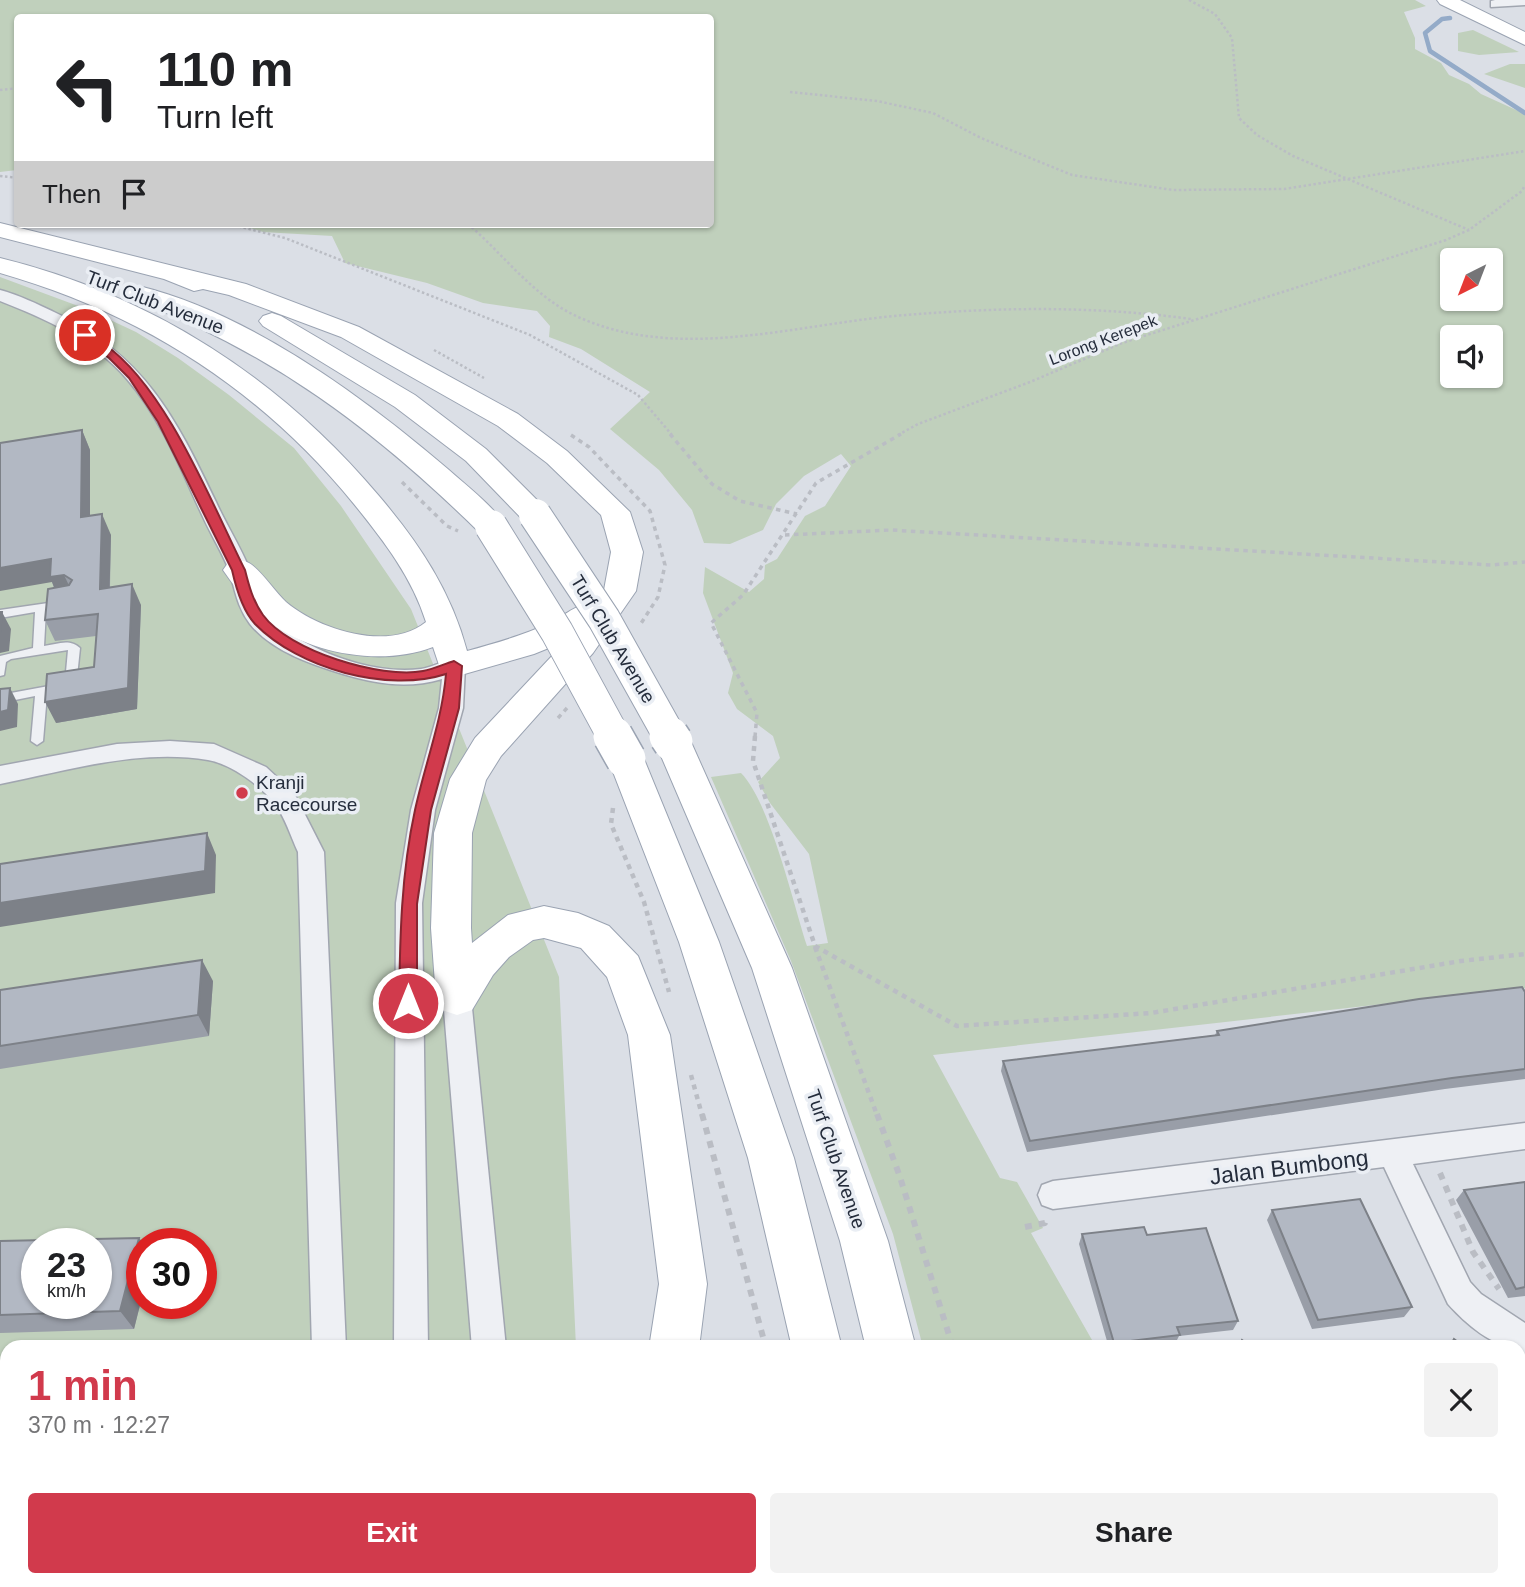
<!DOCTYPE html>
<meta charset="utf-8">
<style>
body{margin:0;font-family:Helvetica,sans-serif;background:#f2f2f2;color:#202124;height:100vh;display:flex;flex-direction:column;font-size:26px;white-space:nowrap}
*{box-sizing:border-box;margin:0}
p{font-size:23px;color:#757577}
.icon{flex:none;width:38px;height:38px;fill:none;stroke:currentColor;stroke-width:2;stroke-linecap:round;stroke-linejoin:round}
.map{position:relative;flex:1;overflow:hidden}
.panel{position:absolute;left:0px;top:1340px;width:1526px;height:247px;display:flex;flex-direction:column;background:#fff;border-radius:21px 21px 0 0;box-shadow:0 2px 5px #0004}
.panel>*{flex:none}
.banner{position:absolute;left:14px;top:14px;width:700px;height:214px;border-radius:7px;box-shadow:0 2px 5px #0004;background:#fff;color:#202124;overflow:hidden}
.needle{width:46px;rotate:222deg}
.fabs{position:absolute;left:1440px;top:248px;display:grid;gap:14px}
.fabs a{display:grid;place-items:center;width:63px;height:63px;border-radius:7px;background:#fff;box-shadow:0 2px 5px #0004;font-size:35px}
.speed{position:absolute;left:21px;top:1228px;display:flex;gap:14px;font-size:35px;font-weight:700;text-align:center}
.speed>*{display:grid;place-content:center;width:91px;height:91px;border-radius:50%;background:#fff;box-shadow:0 2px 5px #0004;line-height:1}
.speed small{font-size:18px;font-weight:400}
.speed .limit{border:10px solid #d22;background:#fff;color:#111}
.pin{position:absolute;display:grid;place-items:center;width:60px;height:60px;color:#fff;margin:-30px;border:4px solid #fff;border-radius:50%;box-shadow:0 2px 7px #0007}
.me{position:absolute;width:77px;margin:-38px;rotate:0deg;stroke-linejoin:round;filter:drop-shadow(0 0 5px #0008)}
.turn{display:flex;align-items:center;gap:24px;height:147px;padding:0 28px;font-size:32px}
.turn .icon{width:91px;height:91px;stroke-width:2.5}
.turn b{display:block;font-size:49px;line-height:60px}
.then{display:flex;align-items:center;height:66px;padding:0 28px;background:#0003;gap:14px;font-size:26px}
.round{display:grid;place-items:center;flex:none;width:74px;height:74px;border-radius:7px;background:#f2f2f2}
.headline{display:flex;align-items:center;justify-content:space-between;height:119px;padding:0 28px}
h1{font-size:42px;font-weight:700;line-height:52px;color:#d13a4c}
.primary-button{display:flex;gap:14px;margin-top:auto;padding:14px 28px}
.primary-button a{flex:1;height:80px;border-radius:7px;background:#d13a4c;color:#fff;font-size:28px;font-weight:700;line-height:80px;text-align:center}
.primary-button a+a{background:#f2f2f2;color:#202124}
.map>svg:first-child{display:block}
.green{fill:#c0d0bc;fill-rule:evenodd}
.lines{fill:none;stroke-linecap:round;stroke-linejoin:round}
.stream{stroke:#94abc8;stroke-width:4.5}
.service-casing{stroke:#a1a6b0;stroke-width:3}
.minor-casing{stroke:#a1a6b0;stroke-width:3}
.primary-casing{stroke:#9aa3b2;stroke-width:2}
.path-far3{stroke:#babdc4;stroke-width:2.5;stroke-dasharray:2.5 2.5;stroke-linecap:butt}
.path-far2{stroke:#babdc4;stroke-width:3.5;stroke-dasharray:4.5 4.5;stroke-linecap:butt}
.path-far1{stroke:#babdc4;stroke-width:4.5;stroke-dasharray:5 5;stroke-linecap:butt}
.path{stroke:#babdc4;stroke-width:6;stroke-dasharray:7 7;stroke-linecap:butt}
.service{fill:#eef0f4;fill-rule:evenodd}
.minor{fill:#eef0f4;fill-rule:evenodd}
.primary{fill:#fff;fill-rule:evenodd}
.primary-bridge-far1-casing{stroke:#9aa3b2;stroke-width:34;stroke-linecap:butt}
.primary-bridge-casing{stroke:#9aa3b2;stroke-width:42;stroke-linecap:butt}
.primary-bridge-far1{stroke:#fff;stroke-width:32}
.primary-bridge{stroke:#fff;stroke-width:39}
.wall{fill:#999ea8}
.shaded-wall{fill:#7d8188}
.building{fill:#b2b8c3;stroke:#7d8188;stroke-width:2;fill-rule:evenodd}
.route{fill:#d13a4c;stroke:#882631;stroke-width:2}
.poi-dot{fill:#d13a4c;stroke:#eaeef4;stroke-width:2.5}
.labels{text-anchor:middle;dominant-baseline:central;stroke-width:7;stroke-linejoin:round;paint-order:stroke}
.far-street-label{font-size:16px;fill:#252d3c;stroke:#eaeef4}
.street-label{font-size:19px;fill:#252d3c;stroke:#eaeef4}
.poi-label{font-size:19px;fill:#252d3c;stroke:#eaeef4;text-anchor:start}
.near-street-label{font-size:23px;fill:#252d3c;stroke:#eaeef4}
</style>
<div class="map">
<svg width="1525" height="1587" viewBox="0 0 1525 1587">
<rect width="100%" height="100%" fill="#dbdfe6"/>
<!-- green -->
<path class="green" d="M0,0h1415l11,6 -22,6 11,26v11l26,14 8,12 20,9 12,10 44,20v874l-592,67 67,123 17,4 26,46 -12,5 65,114h-173l-30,-113 -102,-273 -80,-184 30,-4c29,29 52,130 66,173l21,-3 -19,-89 -39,-51 -12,-21 22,-24 -7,-22 -36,-27 -9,-16 5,-20 -30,-80 2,-26 44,25 15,-13 1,-14 12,-6 28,-43 20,-10 26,-40 -10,-12 -37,22 -28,28 -13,26 -33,14 -26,-1 -12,-33 -33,-40 -49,-41 40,-37 -69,-43 -32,-12 1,-11 -13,-15 -54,-8 -56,-20 -82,-20 -13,-27 -69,-4 -25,-8h472v-206h-692l-1,152 -17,2zM1452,261h39v38h-39zM1452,338h39v38h-39z
M1473,30l46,22 -40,3 -21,-4v-18z
M1510,64h15v24l-41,-14z
M0,277l89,33 47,22 42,26 51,37 65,53 47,58 70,103 148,368 17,370 -569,1v232h580l1,7h-588zM37,1244h59v60h-59zM142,1244h59v60h-59z
M983,1580h322l9,7h-330z"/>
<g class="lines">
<!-- stream -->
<path class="stream" d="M1450,18l-8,1 -17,14 5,18 95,62"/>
<!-- service casing -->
<g class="service-casing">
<path id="service" d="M62,601l4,1 1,2 -1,2 -20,4 -2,36c13,-2 26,-8 36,2l-4,38 -2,3 -27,5 -4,47 -6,4 -6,-4 4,-45 -35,7v-8l65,-12 3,-33 -57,9 -5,3 -2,13 -4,1v-20l33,-8 2,-36 -35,6v-8z"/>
</g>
<!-- minor casing -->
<g class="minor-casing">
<path id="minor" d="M1495,0h30v5l-34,2v-6z
M0,290c19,5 37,14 54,22 90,43 121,104 162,190 10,22 24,44 33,66 15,38 9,49 50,71 35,20 81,35 122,30 15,-2 26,-12 41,-8l3,5 -2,42 -28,102 -13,93 6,445h-34l2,-445 15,-93 28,-102 3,-29c-34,10 -66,5 -99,-5 -33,-10 -71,-23 -93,-50 -13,-17 -15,-35 -21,-54 -7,-18 -18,-35 -26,-53 -22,-47 -42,-99 -77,-139 -33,-38 -80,-59 -126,-77z
M170,741l44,3 52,23 28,26 30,59 22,496h-34l-14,-496c-7,-15 -13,-35 -23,-48 -15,-19 -44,-40 -67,-44 -68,-12 -142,11 -208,24v-18l117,-22z
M457,987l10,3 4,8 35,350h-34l-29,-350 4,-8z
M1525,1123v26l-112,15 57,118 11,12 44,29v35l-6,-2v-8c-26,0 -54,-25 -71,-44l-64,-137 -331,42 -11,-4 -4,-10 4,-10 11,-4z
M313,1580h36l-1,7h-36z
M403,1580h36v7h-36z
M495,1580h36v7h-36z
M1312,1580h43l2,7h-43z"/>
</g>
<!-- primary casing -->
<g class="primary-casing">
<path id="primary" d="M1437,0h23l65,32v13l-85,-41z
M0,223l246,61 113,43 159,87 49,37 63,61 13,40 -7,39 -43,62 -92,103 -15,24 -14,53 -1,95 1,15 36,-28 36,-9 34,7 31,13 29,30 32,79 37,249 -8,64h-50l10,-64 -31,-249 -21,-58 -26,-29 -37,-10 -11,2 -24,17 -16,18 -21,35 -15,5 -15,-5 -6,-12 -5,-70 3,-95 16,-54 25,-41 91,-97 -32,13 -80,23 -12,-3 -9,-27c-50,19 -119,8 -162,-24 -19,-14 -35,-34 -48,-53l5,-7c7,-2 14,-4 21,0 11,6 26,29 37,39 33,28 103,50 140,20 -14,-45 -43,-82 -72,-118 -94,-115 -211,-190 -354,-231v-15c151,37 279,119 379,238 40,47 72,95 88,155 32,-9 66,-18 95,-35 10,-6 18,-13 30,-10l12,-16 7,-38 -10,-37 -54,-52 -49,-37 -157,-89 -112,-42 -26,-6 -9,2 -30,-12 -164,-42z
M139,286c110,27 225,111 310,184 19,17 43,35 57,56l-4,7 -11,2 -11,-2c-107,-105 -209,-181 -350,-235l-3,-5 3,-5z
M272,313l9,3 134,79 71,54 60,60 4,6 -4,6 -11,3 -11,-3 -58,-60 -71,-54 -132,-81 -4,-5 4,-5z
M673,729l13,4 5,9 101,226 96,273 28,107h-50l-26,-107 -88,-273 -97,-226 5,-9z
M626,746l13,4 5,9 75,183 75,216 48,190h-50l-44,-190 -69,-216 -71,-183 5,-9z
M612,1580h56l-1,7h-56z
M835,1580h56l1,7h-56z
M919,1580h56l1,7h-56z"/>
</g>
<!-- path-far3 -->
<path class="path-far3" d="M1189,0l26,14 17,24 7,80 18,17 36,21 176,74
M0,90l18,-2
M790,92l87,9 56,12 48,25 91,37 101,15 111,-1 241,-38
M0,176l18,2
M229,224l56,14 245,97 108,60 34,40
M468,224c34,29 64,70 104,90 103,51 226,9 334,1 96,-8 190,-9 285,4
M434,350l50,28
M898,435l20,-11 112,-42 92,-39 324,-103 23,-10 53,-39 3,-6"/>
<!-- path-far2 -->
<path class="path-far2" d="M670,434l42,50 28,17 57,13
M571,435l18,12 61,64 15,54 -7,32 -18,28
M402,482l45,44 11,5
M785,535l106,-5 601,35 33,-3
M558,718l9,-10
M755,737l2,-24 -46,-90 32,-28 73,-112 85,-49"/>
<!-- path-far1 -->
<path class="path-far1" d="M755,736l-2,25 62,185 142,80 194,-13 310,-52 64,-7
M613,808l-2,16 33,78 25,90
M815,947l62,168
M691,1075l11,40"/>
<!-- path -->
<path class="path" d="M702,1114l64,234
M877,1114l23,63 53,171
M1440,1173l33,79 26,37
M1025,1227l20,-4 1,-3
M806,1580l1,7
M1014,1580l2,7
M1393,1580l9,7"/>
<!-- service -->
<use href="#service" class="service"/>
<!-- minor -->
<use href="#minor" class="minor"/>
<!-- primary -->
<use href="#primary" class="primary"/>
<!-- primary-bridge-far1 casing -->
<g class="primary-bridge-far1-casing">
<path id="primary-bridge-far1" d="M535,515l69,104 66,118
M491,526l66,106 57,105"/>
</g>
<!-- primary-bridge casing -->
<g class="primary-bridge-casing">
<path id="primary-bridge" d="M613,736l13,23
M669,736l4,6"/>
</g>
<!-- primary-bridge-far1 -->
<use href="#primary-bridge-far1" class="primary-bridge-far1"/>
<!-- primary-bridge -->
<use href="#primary-bridge" class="primary-bridge"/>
</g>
<!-- wall -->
<path class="wall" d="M82,430l8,20v66l21,19 -1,52 31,18 -4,104 -81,14 38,-56 2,-31 -41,5 -10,-21 9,-32 -2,-6z
M213,981l-4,55 -209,33v-79z
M1525,992v87l-80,10 -418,63 -26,-81 2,-10 212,-26 2,-4z
M1525,1182v114l-17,2 -52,-98 8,-10z
M1272,1210l140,97 -8,10 -92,12 -45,-109z
M1082,1234l65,1 91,86 -5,9 -54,6 -4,8 -28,4h-38l-30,-104z
M0,1241l142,3v53l-8,32 -134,4z
M1525,1555v32h-16l3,-7h7v-15l4,-9z
M1403,1580h56l-4,7h-43z"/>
<!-- shaded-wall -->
<path class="shaded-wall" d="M82,430l8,20v88l-9,-21z
M102,514l9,21 -2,75 -9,-21z
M51,559l13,16 10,21 -15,3 -7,-17 -52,9v-23z
M132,584l9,21 -4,104 -81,14 -11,-21 83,-14z
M2,612l9,17 -2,22 -9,2v-19z
M10,688l8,16 -1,23 -17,4v-19z
M207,833l9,22 -1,38 -215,34v-24z
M202,960l11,21 -4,55 -11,-21z
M139,1238l5,6h-2v53l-8,32 -14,-18z"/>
<!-- building -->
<path class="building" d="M82,430l-1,87 21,-3 -2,75 32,-5 -4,104 -83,14 2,-28 47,-7 4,-53 -53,6 3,-31 21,-4 3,-5 -8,-5 -14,2 1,-18 -51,9v-125z
M0,612h2l-2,22z
M10,688l-2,22 -8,2v-23z
M207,833l-2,38 -205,32v-39z
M202,960l-4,55 -198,31v-56z
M1522,987l3,5v77l-73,9 -422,63 -27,-80 216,-26 -2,-4 202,-32z
M1525,1182v105l-9,2 -52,-99z
M1360,1199l52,108 -94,13 -46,-110z
M1144,1227l3,8 59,-7 32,93 -61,6 3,8 -66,8 -32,-109z
M139,1238l-19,73 -120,4v-74zM37,1244h59v60h-59z
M1454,1339l12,9h-17z
M1242,1340l11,8h-16z
M1519,1384l6,4v66l-6,11z
M1525,1565v22h-10l4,-7z
M1421,1580h38l-4,7h-25z"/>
<!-- route -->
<path class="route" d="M81,333c9,-1 16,6 23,11 62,43 107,158 141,226 4,16 8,31 18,45 26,36 118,64 160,56 11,-2 21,-7 31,-10l8,5 -3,42 -28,102 -14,94v99l-2,6 -7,2 -6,-2 -3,-6c1,-65 2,-129 16,-193 10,-46 27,-89 31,-136 -58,19 -147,-5 -191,-50 -13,-14 -19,-36 -23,-54l-74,-148 -29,-44 -20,-20 -28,-20z"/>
<!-- markers -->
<circle class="poi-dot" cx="242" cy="793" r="7"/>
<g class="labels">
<!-- far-street labels -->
<g class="far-street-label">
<text transform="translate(1103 340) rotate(-21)">Lorong Kerepek</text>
</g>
<!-- street labels -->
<g class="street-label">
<text transform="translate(155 302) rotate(21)">Turf Club Avenue</text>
<text transform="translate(613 639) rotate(59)">Turf Club Avenue</text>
<text transform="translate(836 1159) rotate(71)">Turf Club Avenue</text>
</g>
<!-- poi labels -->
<g class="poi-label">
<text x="256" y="782">Kranji<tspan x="256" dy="22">Racecourse</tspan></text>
</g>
<!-- near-street labels -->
<g class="near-street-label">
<text transform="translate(1289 1167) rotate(-7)">Jalan Bumbong</text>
</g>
</g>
</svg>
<div class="fabs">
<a><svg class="needle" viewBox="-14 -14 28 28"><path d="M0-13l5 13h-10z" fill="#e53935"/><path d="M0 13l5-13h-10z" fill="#757577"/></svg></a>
<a><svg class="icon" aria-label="sound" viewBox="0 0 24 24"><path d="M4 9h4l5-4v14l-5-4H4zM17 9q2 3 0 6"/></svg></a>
</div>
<div class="speed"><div>23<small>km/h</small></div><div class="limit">30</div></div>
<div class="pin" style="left:85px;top:335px;background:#d93025"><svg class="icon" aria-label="arrive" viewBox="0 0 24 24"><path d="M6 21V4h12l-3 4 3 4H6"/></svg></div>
<svg class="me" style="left:408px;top:1003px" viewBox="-20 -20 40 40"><circle r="17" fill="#d13a4c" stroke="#fff" stroke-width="3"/><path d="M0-11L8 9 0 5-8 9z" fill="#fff"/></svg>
<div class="banner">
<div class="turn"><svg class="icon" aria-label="left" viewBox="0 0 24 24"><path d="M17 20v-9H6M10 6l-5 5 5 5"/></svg><div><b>110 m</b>Turn left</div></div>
<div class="then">Then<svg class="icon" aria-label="arrive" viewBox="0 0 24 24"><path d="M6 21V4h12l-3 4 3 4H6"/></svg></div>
</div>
<section class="panel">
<div class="headline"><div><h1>1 min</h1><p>370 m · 12:27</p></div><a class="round"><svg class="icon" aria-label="close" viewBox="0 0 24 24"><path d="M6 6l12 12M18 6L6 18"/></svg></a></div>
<div class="primary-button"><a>Exit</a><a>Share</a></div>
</section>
</div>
